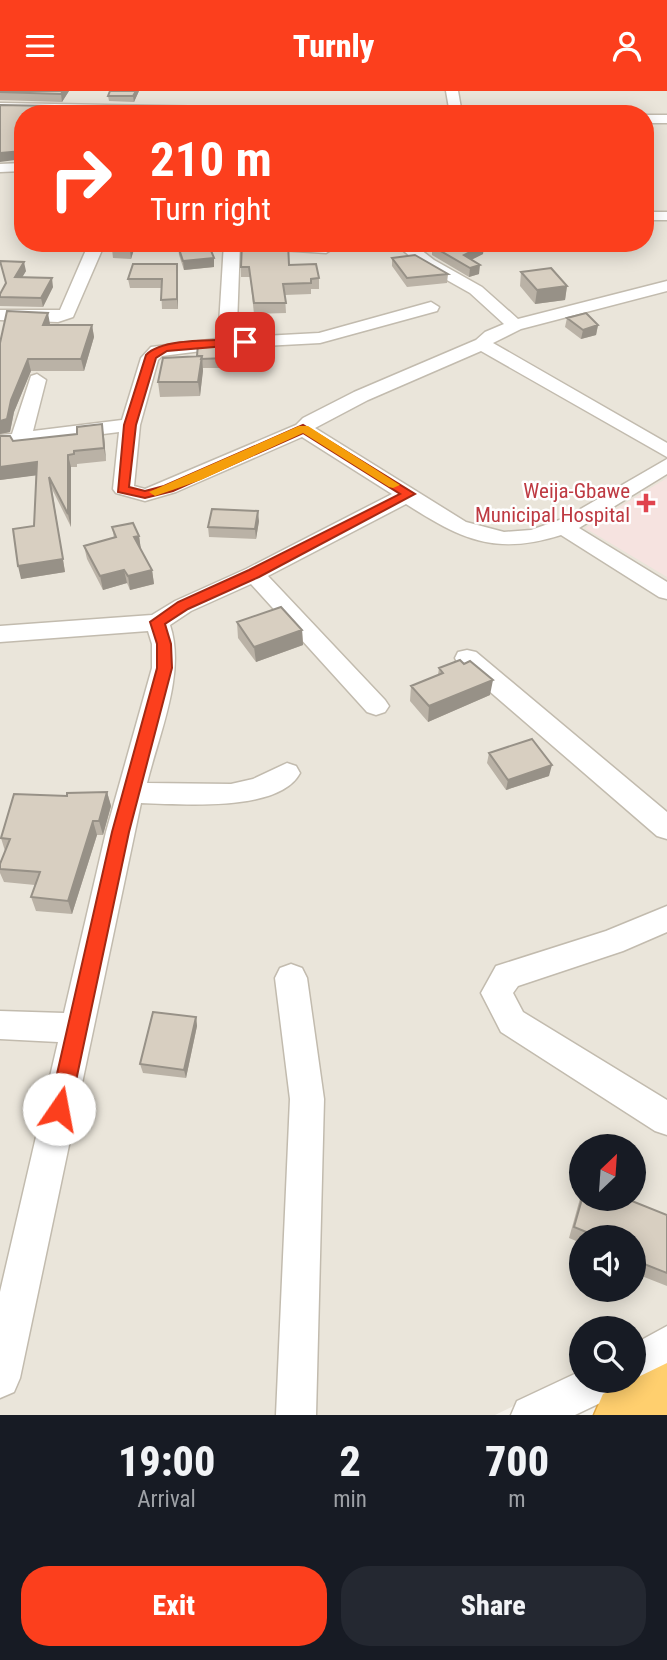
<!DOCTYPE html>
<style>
body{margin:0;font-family:"Roboto Condensed",sans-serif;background:#242831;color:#f1f3f6;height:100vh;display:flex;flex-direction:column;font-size:26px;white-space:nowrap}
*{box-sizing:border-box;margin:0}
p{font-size:23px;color:#9ea1a6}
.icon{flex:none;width:38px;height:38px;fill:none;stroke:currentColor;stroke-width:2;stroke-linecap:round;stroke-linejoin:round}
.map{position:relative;height:1324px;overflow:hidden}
.drawer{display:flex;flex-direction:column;background:#171b24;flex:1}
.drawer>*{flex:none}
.guide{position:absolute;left:14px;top:14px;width:640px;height:147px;border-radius:28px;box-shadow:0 4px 18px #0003;background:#fc3f1d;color:#fff;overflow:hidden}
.needle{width:46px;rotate:25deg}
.tools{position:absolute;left:569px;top:1043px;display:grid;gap:14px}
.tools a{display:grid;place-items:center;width:77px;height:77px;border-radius:50%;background:#171b24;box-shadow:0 4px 18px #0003;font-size:35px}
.pin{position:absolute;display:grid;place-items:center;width:60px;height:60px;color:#fff;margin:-30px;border-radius:14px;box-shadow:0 4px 10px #0006}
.me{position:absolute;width:77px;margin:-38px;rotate:12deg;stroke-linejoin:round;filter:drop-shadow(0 0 5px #0008)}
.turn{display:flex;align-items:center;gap:24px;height:147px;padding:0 21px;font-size:32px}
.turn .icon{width:91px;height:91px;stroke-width:2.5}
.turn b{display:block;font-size:49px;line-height:60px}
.eta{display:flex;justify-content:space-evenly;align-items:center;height:119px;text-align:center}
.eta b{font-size:42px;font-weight:800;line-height:49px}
.primary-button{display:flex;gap:14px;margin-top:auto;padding:14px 21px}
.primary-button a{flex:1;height:80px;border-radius:28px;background:#fc3f1d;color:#fff;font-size:28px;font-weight:800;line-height:80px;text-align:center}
.primary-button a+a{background:#242831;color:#f1f3f6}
header{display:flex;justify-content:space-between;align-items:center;height:91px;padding:0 21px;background:#fc3f1d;color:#fff;font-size:32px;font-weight:800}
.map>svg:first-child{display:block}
.residential{fill:#eae5da;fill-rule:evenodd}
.medical{fill:#f6e3e0}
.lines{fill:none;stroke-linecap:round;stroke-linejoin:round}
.minor-casing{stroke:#c2bbae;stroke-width:3}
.highway-casing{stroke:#e0a43c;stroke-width:3}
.minor{fill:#fff;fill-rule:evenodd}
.highway{fill:#ffcf6e;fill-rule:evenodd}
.wall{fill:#bab2a6}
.shaded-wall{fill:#979187}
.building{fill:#d8cfc1;stroke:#979187;stroke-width:2}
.route{fill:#fc3f1d;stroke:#a42913;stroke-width:2}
.slow{fill:#f59e0b}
.health-dot{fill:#e0444e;stroke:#fff;stroke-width:2.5}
.labels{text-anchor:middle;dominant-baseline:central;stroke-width:5;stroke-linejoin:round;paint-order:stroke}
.far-health-label{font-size:21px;fill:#be3a42;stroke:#fff;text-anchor:end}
</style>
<header><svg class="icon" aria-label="menu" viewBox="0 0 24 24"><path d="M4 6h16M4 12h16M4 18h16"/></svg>Turnly<svg class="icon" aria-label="person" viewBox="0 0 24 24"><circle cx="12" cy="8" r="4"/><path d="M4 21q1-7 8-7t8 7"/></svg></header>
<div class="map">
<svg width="667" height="1324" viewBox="0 0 667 1324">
<rect width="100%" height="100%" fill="#f6f3ec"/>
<!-- residential -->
<path class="residential" d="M0,0h667v1239l-33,17v-19h-53v45l-86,42h-495zM23,23h623v129h-623zM581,1055h53v53h-53zM581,1146h53v53h-53z"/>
<!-- medical -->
<path class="medical" d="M667,387v99l-82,-49z"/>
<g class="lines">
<!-- minor casing -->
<g class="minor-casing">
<path id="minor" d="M446,0h12l4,23h-12z
M0,12l382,7 6,4 -388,-3z
M646,24h21v8h-21z
M23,72v8l-23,1v-8z
M646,121h21v8h-21z
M89,152h16l-32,74 -15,5 -58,-2v-10h60z
M224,152h16l-3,82 -9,5 -9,-5z
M244,152h81l9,5 -8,5 -74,-5z
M394,152h18l22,17 48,27 36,32 149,-38v10l-146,38 -28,14 174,100v14l-186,-106 -113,49 -53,28 151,94 38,10 27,-2 34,-12 102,-59v15l-88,54 88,54v17l-8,-2 -98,-62c-66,21 -100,4 -155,-31l-138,72 117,124 4,6 -4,6 -9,3 -9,-3 -116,-128 -60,27 -21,14c16,48 -11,109 -23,158l84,1 22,-5 34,-16 9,3 4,7c-21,40 -120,31 -159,30l-121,575 -6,14 -14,6v-106l58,-250 -58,-3v-28l64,2 42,-181 46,-164v-24l-4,-13 -148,11v-16l152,-11 23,-14 71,-32 146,-75 -90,-57 -126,55 -31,9 -29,-8 -3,-4 6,-57 -119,15v-12l12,-1 19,-58 6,-2 9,6 -13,51 89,-11 19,-62 10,-11 74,-9 94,-5 112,-31 8,5 -2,4 -117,32 -95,5 -63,8 -4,4 -18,65 -6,61 11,3 151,-64 7,-7 51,-26 122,-52 9,-8 19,-8 -34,-31 -48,-27z
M467,559l9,2 191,160v27l-10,-3 -199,-172 -3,-6 3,-6z
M667,815v26l-44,19 -105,35 -5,7 10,19 144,88v35l-12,-4 -154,-99 -20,-39 15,-27 110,-35z
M291,873l11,4 5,10 17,121 -8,316h-40l14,-316 -15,-121 5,-10z
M667,1235v42l-33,18 -11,-5 -6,14 -42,20h-64l6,-14 64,-30v10h53v-37z"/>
</g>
<!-- highway casing -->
<g class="highway-casing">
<path id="highway" d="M667,1272v52h-73l9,-21z"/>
</g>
<!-- minor -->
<use href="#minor" class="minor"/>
<!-- highway -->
<use href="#highway" class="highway"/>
</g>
<!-- wall -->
<path class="wall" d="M0,0h69l-7,11 -62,-2z
M139,0l-5,11 -25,-1 -1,-5z
M113,152h23l-5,16 -18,-1 -1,-9z
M484,154l-1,9 -12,6 8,14 -10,3 -37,-22v-9z
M178,155l36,12v9l-30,3 -5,-15z
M392,167l56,16 -1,9 -40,4 -15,-21z
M0,170l26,10 -4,6 31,10 -10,20 -43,-1v-12l6,-10z
M289,174l30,13v11h-8v5l-26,1 1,18 -32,1 -4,-37h-9v-10z
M521,181l46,14 -2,14 -30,4 -15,-18z
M178,182v36h-16l-1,-21h-31l-2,-9z
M567,227l31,7 -2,10 -15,4 -16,-12z
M50,234h42l2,12 -10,34h-53l-17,41 -4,20 -10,2v-91z
M227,260l-1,17h-23l-3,28 -40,1 -2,-15 39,-26z
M0,345l13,5 91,-4 2,24 -29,3v3h-6v60l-19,-38 13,83 -44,7 13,-53 2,-51 -36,5z
M259,430l-3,18 -47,-2 -1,-10z
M112,436l27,9 2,14 11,20 2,14 -24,6 -3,-7 -24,7 -16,-31 -3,-13 30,-8z
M237,531l65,8 1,15 -47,17 -18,-24z
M439,577l51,27 -62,27 -18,-21 1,-15 27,-11z
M489,662l60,23 -43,14 -19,-27z
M107,701l4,14 -8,29h-6l-25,79 -36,-3 -5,-14 4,-12 -31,-3 -4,-9v-9l5,-13 -4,-13 66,-42z
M196,926l1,9 -11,52 -43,-5 -3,-9z
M581,1104v4h46l40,16v71l-33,-13v-36h-53v6l-12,-5z"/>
<!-- shaded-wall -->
<path class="shaded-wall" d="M63,0h6l-7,11 -1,-8z
M136,0h3l-5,11 -1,-6z
M23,60v8l-23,3v-9z
M132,152h4l-5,16 -1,-10z
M484,154l-1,9 -20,10 1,-9z
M214,167v9l-30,3 -1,-9z
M24,171l2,9 -9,15 -2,-9z
M177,173l1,9v36l-1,-10z
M480,174l-1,9 -10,3 1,-9z
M52,187l1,9 -10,20 -2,-9z
M567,195l-2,14 -30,4 2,-14z
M48,222l2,11 -4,13 -3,-12z
M92,234l2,12 -10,34 -3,-12z
M598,234l-2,10 -15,4 2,-9z
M202,265l1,15 -3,25 -2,-14z
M28,268l3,12 -17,41 -4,20 -10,2v-13l11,-21z
M102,333l2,13 2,24 -2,-13z
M68,364l3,12v60l-3,-13z
M37,371l2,13 -39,5v-13z
M49,386l16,95 -44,7 -3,-13 45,-7z
M258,420l1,10 -3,18 -1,-10z
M139,445l2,14 -7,-13z
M124,479l3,13 -24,7 -3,-14z
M152,479l2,14 -24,6 -2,-14z
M302,539l1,15 -47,17 -2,-15z
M493,589l-3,15 -62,27 1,-16z
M552,674l-3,11 -43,14 2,-10z
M107,701l4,14 -8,29 -4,-14z
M93,730l4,14 -25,79 -4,-13z
M196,926l1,9 -11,52 -2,-8z"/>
<!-- building -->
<path class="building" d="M0,0h63l-2,3 -61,-2z
M110,0h26l-3,5h-25z
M0,14l53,1 -4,6 39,-1 -1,3h-64v37l-23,2z
M113,152h19l-2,6h-18z
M203,152h5l6,15 -31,3 -5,-15z
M242,152h46l1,22 27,-1 3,14 -8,1v4l-28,1 3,19h-32l-5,-36h-8z
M484,154l-20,10 16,10 -10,3 -38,-22z
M415,164l33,19 -41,4 -15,-20z
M0,170l24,1 -9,15 37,1 -11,20 -41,-1v-3l6,-11z
M133,173h44v35l-16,1 1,-21h-34z
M551,177l16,18 -30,4 -16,-18z
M7,220l41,2 -5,12h49l-11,34h-53l-17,41 -4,19 -7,2v-78z
M586,222l12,12 -15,5 -16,-12z
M226,250v17l-25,1 1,-3h-5l1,-12z
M202,265l-4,26h-40l5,-24z
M102,333l2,24 -30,3v3l-6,1v59l-19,-37 14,82 -45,7 -5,-37 21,-3 3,-64 -37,5v-31h10l3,5 64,-7v-7z
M212,418l46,2 -3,18 -47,-2z
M133,432l6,13 -5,1 18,33 -24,6 -4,-6 -24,6 -16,-30 32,-9 -4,-10z
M281,516l21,23 -48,17 -17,-25z
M460,569l4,4 6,-3 23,19 -64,26 -18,-20 32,-13 -4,-5z
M532,648l20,26 -44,15 -19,-27z
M107,701l-8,29h-6l-25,80 -37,-4 9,-25 -40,-3v-5l10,-25 -9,-1 13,-44 53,2v-3z
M153,921l43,5 -12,53 -44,-6z
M582,1108h45l40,16v58l-33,-13v-23h-38v-1l-22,-9z"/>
<!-- route -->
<path class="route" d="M245,248l4,1v4l-82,7 -11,7 -20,67 -7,62 16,4 19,-5 139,-61 112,69 -156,83 -71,32 -23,15 6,20 1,24 -43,164 -59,277 -3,7 -8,3 -7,-3 -3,-7 63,-277 45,-164v-24l-7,-22 28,-20 71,-32 151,-76 -97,-61 -130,58 -28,7 -27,-6 6,-67 22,-70c17,-18 74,-14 99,-16z"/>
<!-- slow -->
<path class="slow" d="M299,335h9l92,59 -7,3 -4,-1 -86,-54 -102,47 -46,16 -6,-4z"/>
<!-- markers -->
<path class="health-dot" d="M642.5 401.5h7v7h7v7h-7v7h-7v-7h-7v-7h7z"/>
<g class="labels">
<!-- far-health labels -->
<g class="far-health-label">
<text x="630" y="400">Weija-Gbawe<tspan x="630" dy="24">Municipal Hospital</tspan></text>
</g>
</g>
</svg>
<div class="tools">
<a><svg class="needle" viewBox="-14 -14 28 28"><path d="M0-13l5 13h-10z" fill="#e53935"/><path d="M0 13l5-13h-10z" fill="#9ea1a6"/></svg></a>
<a><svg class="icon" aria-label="sound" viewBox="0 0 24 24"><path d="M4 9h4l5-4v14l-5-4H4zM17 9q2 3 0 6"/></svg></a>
<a><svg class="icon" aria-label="search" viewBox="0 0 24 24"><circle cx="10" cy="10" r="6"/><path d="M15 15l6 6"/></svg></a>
</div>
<div class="pin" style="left:245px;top:251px;background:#d93025"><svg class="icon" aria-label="arrive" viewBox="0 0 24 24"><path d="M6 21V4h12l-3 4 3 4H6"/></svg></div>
<svg class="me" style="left:59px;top:1018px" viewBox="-20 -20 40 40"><circle r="19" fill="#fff"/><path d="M0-13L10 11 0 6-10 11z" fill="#fc3f1d"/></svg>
<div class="guide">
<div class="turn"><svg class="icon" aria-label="right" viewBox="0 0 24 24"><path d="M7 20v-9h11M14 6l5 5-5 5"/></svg><div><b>210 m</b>Turn right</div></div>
</div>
</div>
<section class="drawer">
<div class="eta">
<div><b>19:00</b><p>Arrival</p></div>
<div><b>2</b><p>min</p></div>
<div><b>700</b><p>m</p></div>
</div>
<div class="primary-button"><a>Exit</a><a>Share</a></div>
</section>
